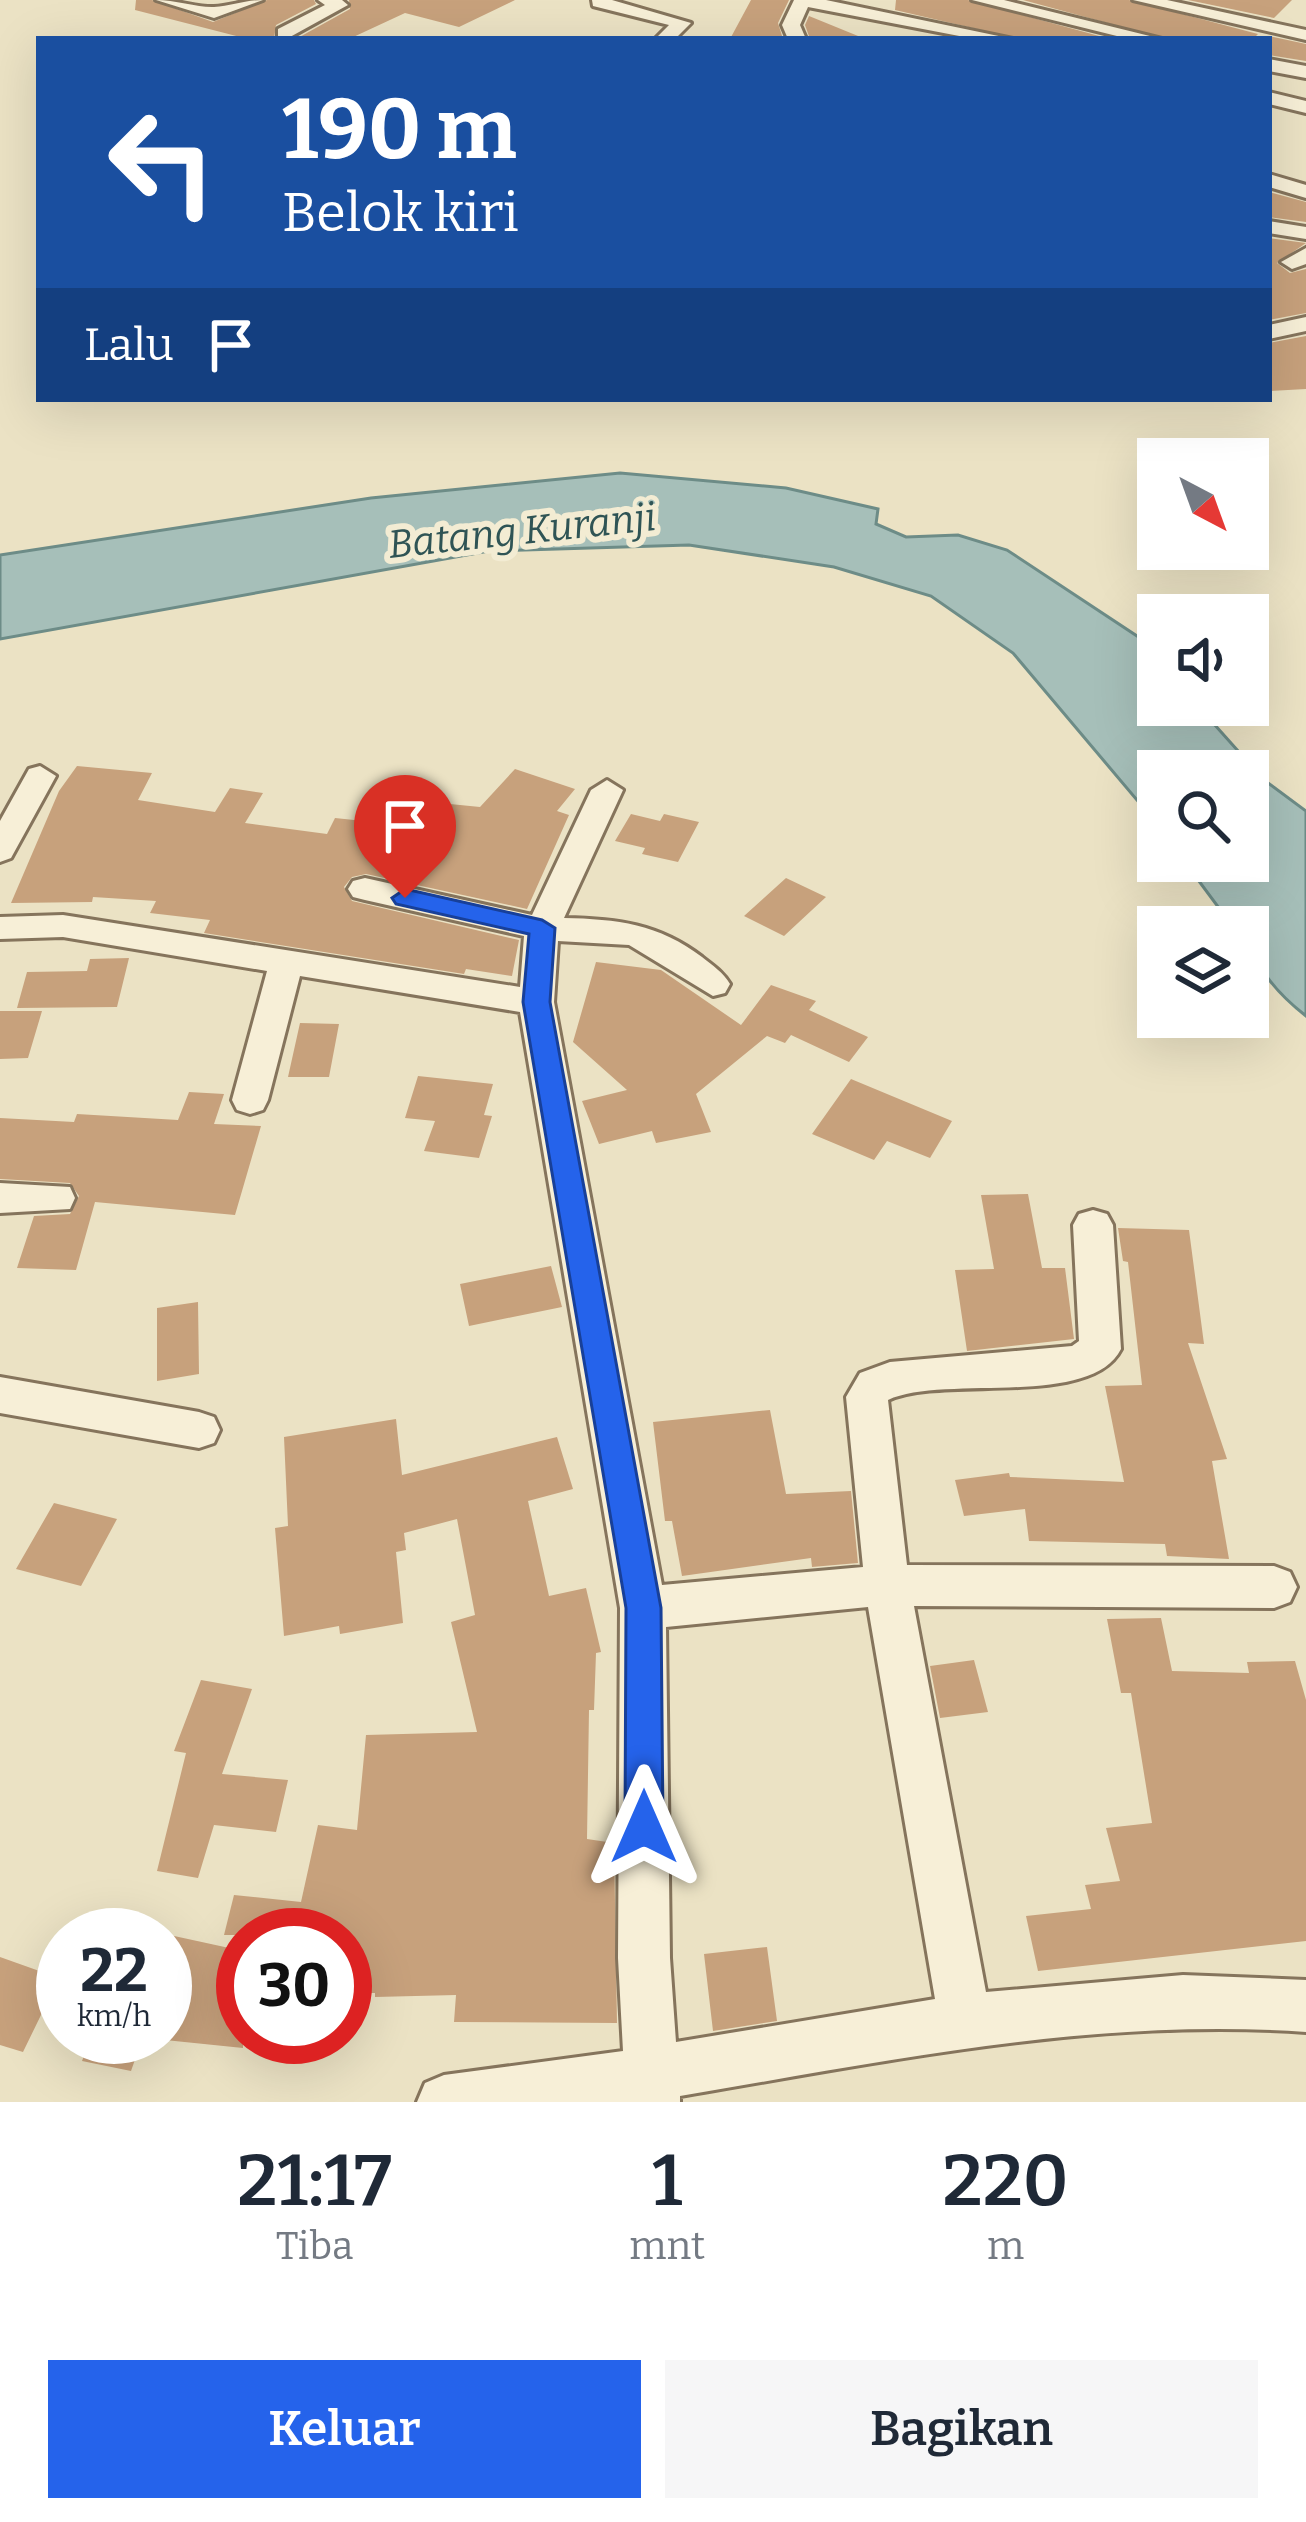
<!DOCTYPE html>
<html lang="id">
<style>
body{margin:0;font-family:Bitter,serif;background:#f6f6f7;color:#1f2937;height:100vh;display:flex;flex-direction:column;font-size:45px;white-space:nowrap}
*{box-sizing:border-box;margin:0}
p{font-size:39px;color:#747a83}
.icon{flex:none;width:66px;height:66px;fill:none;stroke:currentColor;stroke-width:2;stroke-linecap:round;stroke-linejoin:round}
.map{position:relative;height:2102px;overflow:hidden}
.sheet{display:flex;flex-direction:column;background:#fff;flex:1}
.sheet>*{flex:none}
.hud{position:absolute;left:36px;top:36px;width:1236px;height:366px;border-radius:0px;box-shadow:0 12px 48px #0002;background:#1a4fa0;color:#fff;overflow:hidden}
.needle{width:78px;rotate:139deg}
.controls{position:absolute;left:1137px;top:438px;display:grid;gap:24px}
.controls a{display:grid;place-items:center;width:132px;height:132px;border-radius:0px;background:#fff;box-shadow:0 12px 48px #0002;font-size:60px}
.speed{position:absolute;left:36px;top:1908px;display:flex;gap:24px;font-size:60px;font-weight:700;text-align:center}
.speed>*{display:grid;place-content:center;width:156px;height:156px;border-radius:50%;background:#fff;box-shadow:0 12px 48px #0002;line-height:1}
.speed small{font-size:30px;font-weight:400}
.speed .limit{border:18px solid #d22;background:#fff;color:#111}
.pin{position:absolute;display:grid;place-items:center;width:102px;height:102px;color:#fff;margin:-123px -51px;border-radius:50% 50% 50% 0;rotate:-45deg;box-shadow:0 0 12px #0007}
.pin .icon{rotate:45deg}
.me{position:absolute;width:132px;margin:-66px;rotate:0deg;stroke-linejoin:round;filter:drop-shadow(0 0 9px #0008)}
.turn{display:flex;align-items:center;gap:42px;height:252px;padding:0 48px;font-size:54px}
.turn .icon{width:156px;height:156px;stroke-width:2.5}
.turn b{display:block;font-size:84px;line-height:102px}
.then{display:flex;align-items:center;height:114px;padding:0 48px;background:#0003;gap:24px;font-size:45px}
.eta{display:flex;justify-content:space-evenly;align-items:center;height:204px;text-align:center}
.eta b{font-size:72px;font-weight:600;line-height:84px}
.cta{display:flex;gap:24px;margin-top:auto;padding:24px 48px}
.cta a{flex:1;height:138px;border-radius:0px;background:#2563eb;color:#fff;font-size:48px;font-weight:600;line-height:138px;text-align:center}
.cta a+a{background:#f6f6f7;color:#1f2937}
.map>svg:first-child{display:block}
.water{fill:#a6bfb9;stroke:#6d8c87;stroke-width:3}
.building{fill:#c7a17c}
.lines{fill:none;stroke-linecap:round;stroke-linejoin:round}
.street-casing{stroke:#85745c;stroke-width:6}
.street{fill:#f7efd7;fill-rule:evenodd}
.route{fill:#2563eb;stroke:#184099;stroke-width:3}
.labels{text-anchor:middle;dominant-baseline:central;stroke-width:12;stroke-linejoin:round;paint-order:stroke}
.far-water-label{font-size:39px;font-style:italic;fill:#2f5455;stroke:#f3ecd3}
</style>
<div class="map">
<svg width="1306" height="2102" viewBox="0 0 1306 2102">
<rect width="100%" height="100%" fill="#ebe2c4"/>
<!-- water -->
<path class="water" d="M620,473l166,15 92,21 -2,15 30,13 52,-2 49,15 136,90 15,18v47h39l67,75 42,31v205c-27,-21 -58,-54 -58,-89h-15l-49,-66h64v-90h-90v54l-145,-172 -82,-57 -97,-29 -145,-22 -200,6 -489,88v-84l371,-57z"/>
<!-- building -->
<path class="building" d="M136,0h16l61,22 54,-22h47l2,4 -40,21 -2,14h-26l-113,-29z
M349,0h166l-56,27 -54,-14 -56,26h-53l54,-30z
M751,0h38l-11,23 5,16h-53z
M896,0h72l142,39h-90l-125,-29z
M1023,0h106l129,34 -5,5h-87z
M1188,0h104l-18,18z
M809,16l54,22v1h-53l-5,-14z
M1269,36l37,8v17l-37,-6z
M1269,192l37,10v20l-37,-5z
M1269,238l37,5 -29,20 13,10 16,-4v44l-37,7z
M1306,336v53l-37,2v-48z
M77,766l75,7 -14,27 77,12 15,-24 33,5 -18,30 82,11 8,-16 76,8 9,-25 60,6 35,-38 60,20 -18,22 12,4 -42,94 -161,-35 -14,3 -8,10 8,14 167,39 -7,36 -46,-7 -2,5 -260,-41 6,-13 -60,-7 6,-12 -63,-4 -1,5 -81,1 48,-112z
M631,814l29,7 4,-7 35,8 -21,40 -36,-8 3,-6 -30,-7z
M786,878l40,19 -42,39 -40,-20z
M129,958l-12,49 -100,1 10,-36 60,-1 3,-12z
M596,962l65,8 80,55 30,-40 45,16 -7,9 59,27 -19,25 -58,-27 -6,8 -18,-7 -71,58 15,38 -55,11 -4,-12 -53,13 -17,-43 45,-11 -54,-48z
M0,1011h42l-14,47 -28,1z
M300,1023l39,1 -10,53h-41z
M418,1076l75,8 -9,31 8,1 -13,42 -55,-7 11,-30 -30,-3z
M851,1079l101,42 -22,37 -43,-17 -13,19 -62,-26z
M189,1092l35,2 -10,30 47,2 -26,89 -140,-13 -19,68 -59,-2 17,-52 36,-2 9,-18 -9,-13 -70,-4v-61l74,4 3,-8 101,6z
M1028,1194l14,74h23l9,71 -107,12 -12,-81 39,-1 -13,-74z
M1118,1228l71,2 15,114 -16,-1 39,116 -15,2 17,98 -62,-3 -2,-12 -136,-3 -4,-32 -61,7 -9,-36 54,-7 1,4 114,5 -19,-96 37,-1 -14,-123 -5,-1z
M551,1266l11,41 -93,19 -9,-42z
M198,1302l1,72 -42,7v-73z
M770,1410l16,84 65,-3 7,72 -46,4 -1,-9 -129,18 -10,-55h-7l-12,-99z
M396,1419l6,56 155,-38 16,52 -45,12 21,95 37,-8 15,64 -5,1 -2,57h-5l-2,129 27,4 3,180 -163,-1 2,-27 -81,2v-4h-30v-58h-121l10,-40 67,7 17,-77 39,5 9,-95 111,-3 -26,-110 24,-7 -18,-96 -53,14 2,17 -10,2 7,71 -63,11 -1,-8 -55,10 -9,-108 13,-2 -4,-89z
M54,1503l63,16 -36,67 -65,-17z
M1161,1618l11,53 77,2 -2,-11 48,-1 11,39v241l-268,30 -12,-55 65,-7 -6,-24 35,-4 -14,-53 46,-5 -21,-130h-10l-14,-74z
M974,1660l14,52 -48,6 -10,-52z
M201,1680l51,9 -30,85 66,6 -12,52 -62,-7 -16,53 -41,-7 29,-118 -12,-2z
M165,1934l78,17v97l-78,-8z
M767,1947l10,74 -64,10 -9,-77z
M0,1957l59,21 -36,74 -23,-7z
M91,2037h52l-12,34 -49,-10z"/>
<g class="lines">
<!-- street casing -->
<g class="street-casing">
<path id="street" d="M156,0c19,0 44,8 58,7 17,-1 31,-7 49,-7l-49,18z
M318,0h24l6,5 -58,32h-12v-8l47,-24z
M592,0h20l79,23 -16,16h-20l14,-14 -76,-19z
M794,0h32l187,39h-38l-167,-32 -8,18 6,14h-18l-6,-14z
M972,0h32l158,39h-33z
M1133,0h34l139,30v10z
M1269,59l37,7v12l-37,-7z
M1269,92l37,9v12l-37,-9z
M1269,174l37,11v13l-37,-11z
M1269,221l37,6v12l-37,-6z
M1306,248v16l-14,5 -11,-7z
M1306,317v14l-37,8v-14z
M40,766l16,10 -45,82 -11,4v-41l29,-52z
M607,780l16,10 -59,128c53,1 95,6 138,39 11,9 21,15 28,27l-5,9 -12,3 -84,-51 -71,-4 -4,61 108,583 201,-18 -17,-170 14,-24 30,-11 182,-16 7,-5 -6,-116 6,-11 14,-4 14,4 6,11 8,124c-30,60 -178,25 -233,51l19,165 367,1 16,6 7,15 -7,15 -16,6 -360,-2 72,386 197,-17 123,5v52c-212,-15 -418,29 -626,64v6h-263l8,-19 19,-8 179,-24 -5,-93 2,-350 -100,-596 -220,-36 -32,124 -5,10 -13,4 -13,-4 -5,-10 35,-129 -204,-34 -63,2v-22l63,-2 457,72 4,-51 -159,-36 -12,-3 -5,-8 5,-8 12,-3 167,37 59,-125zM868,1607l67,392 -259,43 -6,-84 -4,-331z
M0,1183l70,4 5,11 -5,11 -70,4z
M0,1377l199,35 15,5 6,13 -6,13 -15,5 -199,-35z"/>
</g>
<!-- street -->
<use href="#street" class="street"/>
</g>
<!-- route -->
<path class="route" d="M405,889l137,31 13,8 -5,74 111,606 2,219 -6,13 -13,6 -14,-6 -5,-13 1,-219 -103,-606 6,-68 -133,-30 -4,-6z"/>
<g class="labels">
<!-- far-water labels -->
<g class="far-water-label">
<text transform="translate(522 531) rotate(-6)">Batang Kuranji</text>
</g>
</g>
</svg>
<div class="controls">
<a><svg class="needle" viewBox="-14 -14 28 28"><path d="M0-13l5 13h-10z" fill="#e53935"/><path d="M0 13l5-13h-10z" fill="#747a83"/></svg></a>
<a><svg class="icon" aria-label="sound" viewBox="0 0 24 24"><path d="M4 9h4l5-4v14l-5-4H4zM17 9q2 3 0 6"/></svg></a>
<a><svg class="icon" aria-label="search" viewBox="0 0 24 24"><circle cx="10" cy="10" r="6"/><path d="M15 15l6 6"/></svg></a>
<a><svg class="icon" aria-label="layers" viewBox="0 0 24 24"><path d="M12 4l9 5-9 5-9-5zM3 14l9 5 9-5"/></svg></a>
</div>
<div class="speed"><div>22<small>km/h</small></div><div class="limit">30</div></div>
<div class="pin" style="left:405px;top:898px;background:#d93025"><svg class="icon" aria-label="arrive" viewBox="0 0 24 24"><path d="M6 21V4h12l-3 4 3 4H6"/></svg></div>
<svg class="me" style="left:644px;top:1827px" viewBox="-20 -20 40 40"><path d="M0-17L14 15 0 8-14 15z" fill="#2563eb" stroke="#fff" stroke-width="4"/></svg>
<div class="hud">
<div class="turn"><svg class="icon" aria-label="left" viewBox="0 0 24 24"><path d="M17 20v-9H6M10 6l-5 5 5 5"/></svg><div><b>190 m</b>Belok kiri</div></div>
<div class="then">Lalu<svg class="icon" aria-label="arrive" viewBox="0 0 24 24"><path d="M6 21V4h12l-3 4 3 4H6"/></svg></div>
</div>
</div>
<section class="sheet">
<div class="eta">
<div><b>21:17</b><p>Tiba</p></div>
<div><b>1</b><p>mnt</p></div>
<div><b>220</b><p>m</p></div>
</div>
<div class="cta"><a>Keluar</a><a>Bagikan</a></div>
</section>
